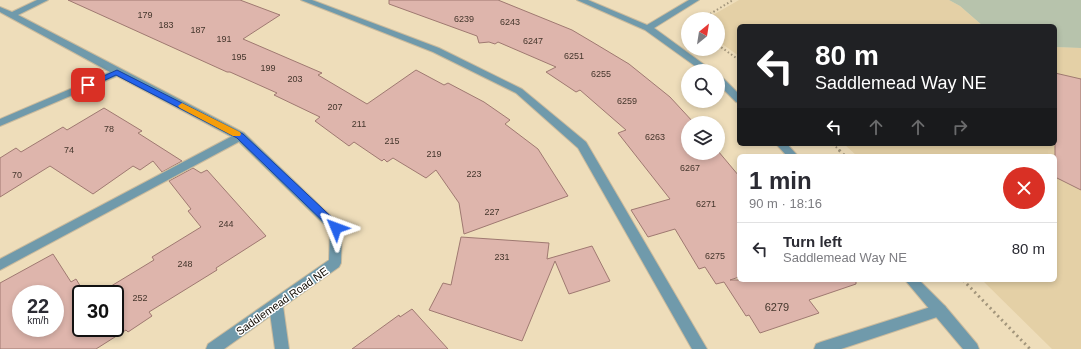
<!DOCTYPE html>
<meta charset="utf-8">
<style>
body{margin:0;font-family:Helvetica,sans-serif;background:#f2f2f3;color:#2b2b33;height:100vh;display:flex;flex-direction:column;font-size:15px;white-space:nowrap}
*{box-sizing:border-box;margin:0}
p{font-size:13px;color:#7c7c81}
.icon{flex:none;width:22px;height:22px;fill:none;stroke:currentColor;stroke-width:2;stroke-linecap:round;stroke-linejoin:round}
.map{position:relative;flex:1;overflow:hidden}
.drawer{position:absolute;left:737px;top:154px;width:320px;height:128px;display:flex;flex-direction:column;background:#fff;border-radius:6px;box-shadow:0 2px 6px #0003}
.drawer>*{flex:none}
.hud{position:absolute;left:737px;top:24px;width:320px;height:122px;border-radius:6px;box-shadow:0 2px 6px #0003;background:#202124;color:#fff;overflow:hidden}
.needle{width:26px;rotate:30deg}
.controls{position:absolute;left:681px;top:12px;display:grid;gap:8px}
.controls a{display:grid;place-items:center;width:44px;height:44px;border-radius:50%;background:#fff;box-shadow:0 2px 6px #0003;font-size:20px}
.speed{position:absolute;left:12px;top:285px;display:flex;gap:8px;font-size:20px;font-weight:700;text-align:center}
.speed>*{display:grid;place-content:center;width:52px;height:52px;border-radius:50%;background:#fff;box-shadow:0 2px 6px #0003;line-height:1}
.speed small{font-size:10px;font-weight:400}
.speed .limit{border:2px solid #111;border-radius:6px;background:#fff;color:#111}
.pin{position:absolute;display:grid;place-items:center;width:34px;height:34px;color:#fff;margin:-17px;border-radius:8px;box-shadow:0 2px 6px #0006}
.me{position:absolute;width:44px;margin:-22px;rotate:314deg;stroke-linejoin:round;filter:drop-shadow(0 0 3px #0008)}
.turn{display:flex;align-items:center;gap:14px;height:84px;padding:0 12px;font-size:18px}
.turn .icon{width:52px;height:52px;stroke-width:2.5}
.turn b{display:block;font-size:28px;line-height:34px}
.lanes{display:flex;align-items:center;height:38px;padding:0 12px;background:#0003;justify-content:center;gap:20px;direction:ltr}
.lanes .off{opacity:.35}
.round{display:grid;place-items:center;flex:none;width:42px;height:42px;border-radius:21px;background:#f2f2f3}
.head{display:flex;align-items:center;justify-content:space-between;height:68px;padding:0 12px}
h1{font-size:24px;font-weight:700;line-height:30px}
ul{padding:0;list-style:none}
li{display:flex;align-items:center;gap:12px;height:52px;padding:0 12px;border-top:1px solid #e1e1e2}
li div{flex:1}
li b{display:block;font-size:15px}
li em{font-style:normal}
.map>svg:first-child{display:block}
.built{fill:#e4d0a6}
.green{fill:#b7c3ac}
.building{fill:#deb5ac;stroke:#9f7971;fill-rule:evenodd}
.lines{fill:none;stroke-linecap:round;stroke-linejoin:round}
.service-casing{stroke:#cbbb9d;stroke-width:2}
.minor-casing{stroke:#cbbb9d;stroke-width:2}
.path-far1{stroke:#a2957b;stroke-width:2;stroke-dasharray:1.5 2.5;stroke-linecap:butt}
.path{stroke:#a2957b;stroke-width:3;stroke-dasharray:2 3.5;stroke-linecap:butt}
.service{fill:#709aab;fill-rule:evenodd}
.minor{fill:#709aab;fill-rule:evenodd}
.route{fill:#2563eb;stroke:#184099}
.slow{fill:#f59e0b}
.labels{text-anchor:middle;dominant-baseline:central;stroke-width:3;stroke-linejoin:round;paint-order:stroke}
.number-label{font-size:9px;fill:#44362c}
.street-label{font-size:11px;fill:#110b02;stroke:#fff}
.near-number-label{font-size:11px;fill:#44362c}
</style>
<div class="map">
<svg width="1081" height="349" viewBox="0 0 1081 349">
<rect width="100%" height="100%" fill="#eeddba"/>
<!-- built -->
<path class="built" d="M739,0h210l11,6 23,20h-244v30l-21,-15v-22h-12z
M1055,47l26,1v301h-29l-70,-69h73v-124h-198l-13,-12h211z"/>
<!-- green -->
<path class="green" d="M949,0h132v48l-26,-1v-21h-72l-23,-20z"/>
<!-- building -->
<path class="building" d="M68,0h172l40,15 -37,24 79,34 -4,2 49,29 49,-34 28,15 4,-2 36,19 26,18 -5,4 33,25 30,47 -104,38 -5,-31 -23,-33 -10,8 -33,-20 -6,4 -3,-3 -2,2 -28,-19 -5,4 -34,-25 5,-4 -46,-22 3,-2 -47,-21h-3z
M389,0h109l74,30 22,13 35,21 41,33 24,26h-6v30h30v-2l21,25v101l-9,3h126v4l-47,16 10,13 -59,20 -11,-18 -3,1 -22,-34 -8,2 -11,-17 -6,2 -24,-40 -27,8 -17,-27 39,-11 -52,-66 8,-3 -46,-40 -4,2 -30,-20 10,-5 -58,-25 -3,2 -6,-2 -10,1 -2,-7 -88,-32z
M1055,73l26,6v111l-26,-13z
M104,108l38,23 -4,2 44,28 -20,11 -9,-11 -13,9 -7,-4 -40,28 -43,-28 -50,31v-39l16,-10 5,4 42,-25 4,3z
M193,168l8,5 6,-3 59,66 -50,32 1,2 -68,42 3,4 -24,16 -2,-2 -30,19h-96v-66l53,-29 18,28 5,-3 9,15h-4v34h34v-34h-17l56,-34 -2,-3 49,-30 -13,-16 3,-2 -22,-28zM21,294h34v34h-34z
M461,237l88,6 -2,16 45,-13 18,35 -41,13 -14,-33 -33,80 -93,-31 14,-27 8,2z
M412,309l36,40h-96l47,-34 1,2z"/>
<g class="lines">
<!-- service casing -->
<g class="service-casing">
<path id="service" d="M301,0h11l127,48 83,41 64,53 121,207h-15l-114,-201 -62,-55 -83,-41z
M240,132l4,1 1,3 -1,3 -244,131v-11z
M276,300l5,2 2,4 6,43h-14l-6,-43 2,-4z
M940,304l5,2 2,4 -2,4 -5,2 -99,33h-27l2,-5 5,-2z"/>
</g>
<!-- minor casing -->
<g class="minor-casing">
<path id="minor" d="M37,0h11l-30,15 226,118 96,92 2,3 -1,35 -2,4 -115,82h-18l2,-5 121,-84 1,-30 -94,-91 -119,-63 -117,50v-7l110,-47 -110,-60v-5l12,5z
M577,0h11l59,25 42,-25h10l-45,28 59,43h-11l-57,-41z
M718,75l3,1 18,18v9l-3,-1 -18,-18z
M776,144h11l11,12h-11z
M905,280h14l26,26 32,38 2,5h-16z"/>
</g>
<!-- path-far1 -->
<path class="path-far1" d="M710,14l23,-14
M718,45l21,15
M833,144l7,7"/>
<!-- path -->
<path class="path" d="M839,150l6,6
M963,280l67,69"/>
<!-- service -->
<use href="#service" class="service"/>
<!-- minor -->
<use href="#minor" class="minor"/>
</g>
<!-- route -->
<path class="route" d="M117,70l126,64 97,91 1,3 -1,3h-7l-96,-93 -121,-63 -26,12 -2,1 -4,-3z"/>
<!-- slow -->
<path class="slow" d="M182,103l58,29 1,2 -1,2h-7l-53,-28 -2,-2z"/>
<g class="labels">
<!-- number labels -->
<g class="number-label">
<text x="145" y="15">179</text>
<text x="464" y="19">6239</text>
<text x="510" y="22">6243</text>
<text x="166" y="25">183</text>
<text x="198" y="30">187</text>
<text x="224" y="39">191</text>
<text x="533" y="41">6247</text>
<text x="574" y="56">6251</text>
<text x="239" y="57">195</text>
<text x="268" y="68">199</text>
<text x="601" y="74">6255</text>
<text x="295" y="79">203</text>
<text x="627" y="101">6259</text>
<text x="335" y="107">207</text>
<text x="359" y="124">211</text>
<text x="109" y="129">78</text>
<text x="655" y="137">6263</text>
<text x="392" y="141">215</text>
<text x="69" y="150">74</text>
<text x="434" y="154">219</text>
<text x="690" y="168">6267</text>
<text x="474" y="174">223</text>
<text x="17" y="175">70</text>
<text x="706" y="204">6271</text>
<text x="492" y="212">227</text>
<text x="226" y="224">244</text>
<text x="715" y="256">6275</text>
<text x="502" y="257">231</text>
<text x="185" y="264">248</text>
<text x="140" y="298">252</text>
</g>
<!-- street labels -->
<g class="street-label">
<text transform="translate(282 301) rotate(-35)">Saddlemead Road NE</text>
</g>
<!-- near-number labels -->
<g class="near-number-label">
<text x="777" y="307">6279</text>
</g>
</g>
</svg>
<div class="controls">
<a><svg class="needle" viewBox="-14 -14 28 28"><path d="M0-13l5 13h-10z" fill="#e53935"/><path d="M0 13l5-13h-10z" fill="#7c7c81"/></svg></a>
<a><svg class="icon" aria-label="search" viewBox="0 0 24 24"><circle cx="10" cy="10" r="6"/><path d="M15 15l6 6"/></svg></a>
<a><svg class="icon" aria-label="layers" viewBox="0 0 24 24"><path d="M12 4l9 5-9 5-9-5zM3 14l9 5 9-5"/></svg></a>
</div>
<div class="speed"><div>22<small>km/h</small></div><div class="limit">30</div></div>
<div class="pin" style="left:88px;top:85px;background:#d93025"><svg class="icon" aria-label="arrive" viewBox="0 0 24 24"><path d="M6 21V4h12l-3 4 3 4H6"/></svg></div>
<svg class="me" style="left:336px;top:228px" viewBox="-20 -20 40 40"><path d="M0-17L14 15 0 8-14 15z" fill="#2563eb" stroke="#fff" stroke-width="4"/></svg>
<div class="hud">
<div class="turn"><svg class="icon" aria-label="left" viewBox="0 0 24 24"><path d="M17 20v-9H6M10 6l-5 5 5 5"/></svg><div><b>80 m</b>Saddlemead Way NE</div></div>
<div class="lanes"><svg class="icon" aria-label="left" viewBox="0 0 24 24"><path d="M17 20v-9H6M10 6l-5 5 5 5"/></svg><svg class="icon off" aria-label="ahead" viewBox="0 0 24 24"><path d="M12 20V5M6 11l6-6 6 6"/></svg><svg class="icon off" aria-label="ahead" viewBox="0 0 24 24"><path d="M12 20V5M6 11l6-6 6 6"/></svg><svg class="icon off" aria-label="right" viewBox="0 0 24 24"><path d="M7 20v-9h11M14 6l5 5-5 5"/></svg></div>
</div>
<section class="drawer">
<div class="head"><div><h1>1 min</h1><p>90 m · 18:16</p></div><a class="round" style="background:#d93025;color:#fff"><svg class="icon" aria-label="close" viewBox="0 0 24 24"><path d="M6 6l12 12M18 6L6 18"/></svg></a></div>
<ul>
<li><svg class="icon" aria-label="left" viewBox="0 0 24 24"><path d="M17 20v-9H6M10 6l-5 5 5 5"/></svg><div><b>Turn left</b><p>Saddlemead Way NE</p></div><em>80 m</em></li>
</ul>
</section>
</div>
